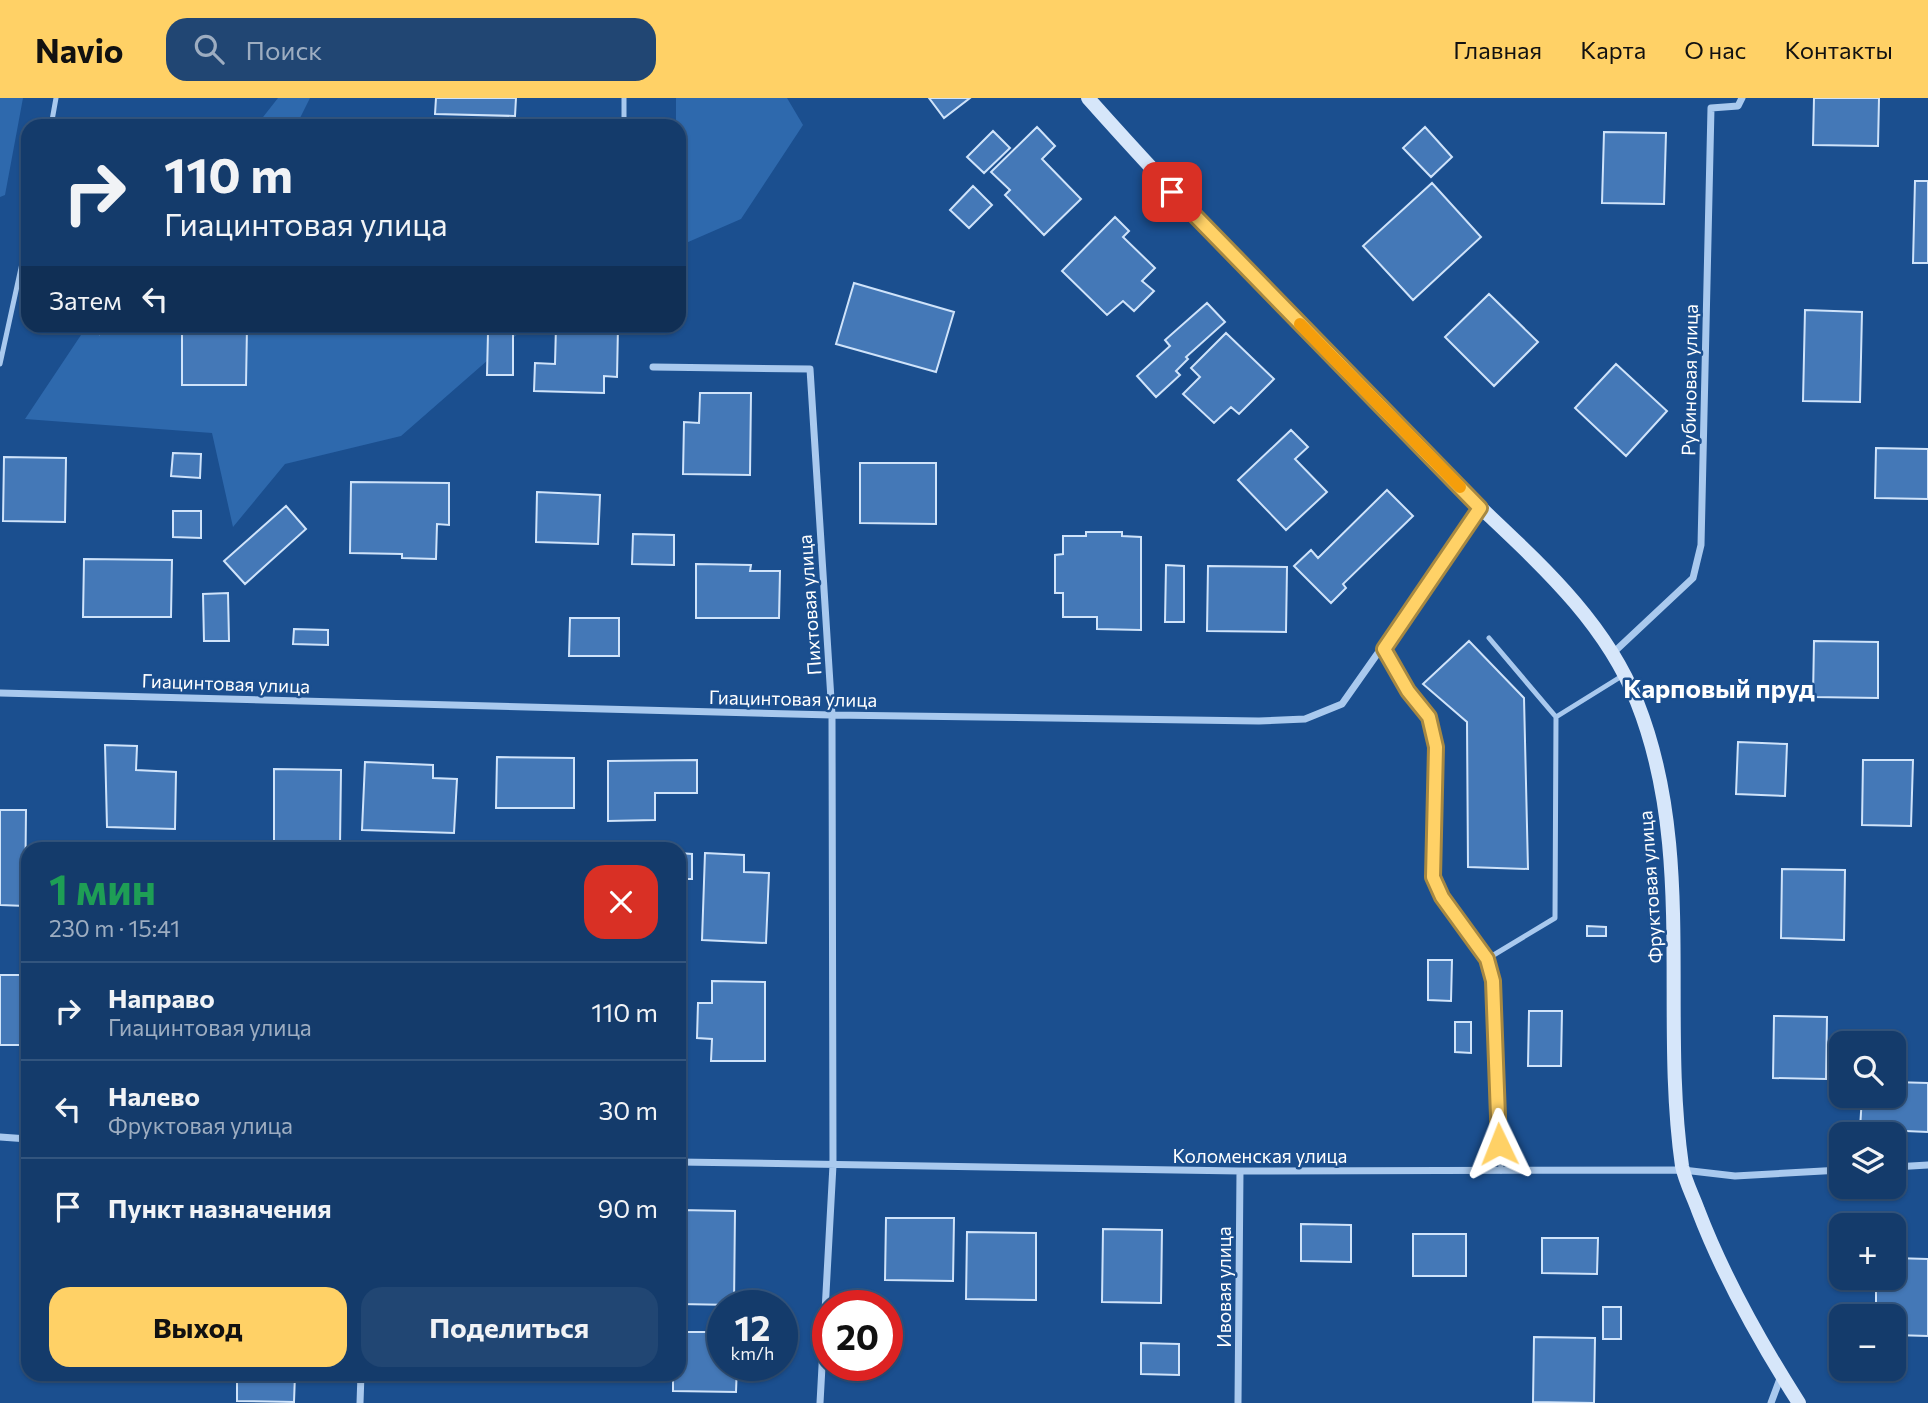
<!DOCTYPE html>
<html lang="ru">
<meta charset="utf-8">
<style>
body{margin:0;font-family:Commissioner,sans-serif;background:#214673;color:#f1f3f6;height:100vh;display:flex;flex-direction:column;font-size:26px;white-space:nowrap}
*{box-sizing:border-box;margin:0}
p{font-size:23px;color:#9dadc1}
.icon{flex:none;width:38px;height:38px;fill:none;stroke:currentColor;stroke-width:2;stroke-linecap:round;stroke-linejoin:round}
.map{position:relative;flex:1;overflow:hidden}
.details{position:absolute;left:21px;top:744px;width:665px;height:539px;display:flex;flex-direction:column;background:#143b6b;border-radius:21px;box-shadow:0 2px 5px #0004,0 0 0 2px #33557e}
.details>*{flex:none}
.hud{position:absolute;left:21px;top:21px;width:665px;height:214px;border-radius:21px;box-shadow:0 2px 5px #0004,0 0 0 2px #33557e;background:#143b6b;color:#f1f3f6;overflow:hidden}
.fabs{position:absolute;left:1829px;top:933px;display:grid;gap:14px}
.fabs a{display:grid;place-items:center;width:77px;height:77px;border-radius:14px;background:#143b6b;box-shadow:0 2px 5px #0004,0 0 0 2px #33557e;font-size:35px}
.speed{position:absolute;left:707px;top:1192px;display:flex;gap:14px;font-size:35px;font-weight:700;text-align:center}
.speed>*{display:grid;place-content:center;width:91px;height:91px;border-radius:50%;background:#143b6b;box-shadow:0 2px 5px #0004,0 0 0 2px #33557e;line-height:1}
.speed small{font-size:18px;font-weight:400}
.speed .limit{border:10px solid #d22;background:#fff;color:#111}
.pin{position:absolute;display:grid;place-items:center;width:60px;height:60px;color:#fff;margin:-30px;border-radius:14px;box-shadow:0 4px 10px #0006}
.me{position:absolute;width:77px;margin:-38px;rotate:358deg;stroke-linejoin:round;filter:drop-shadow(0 0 5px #0008)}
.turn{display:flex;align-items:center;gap:24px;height:147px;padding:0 28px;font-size:32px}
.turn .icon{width:91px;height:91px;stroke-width:2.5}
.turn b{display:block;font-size:49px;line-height:60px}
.then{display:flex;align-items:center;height:66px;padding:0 28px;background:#0003;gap:14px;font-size:26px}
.round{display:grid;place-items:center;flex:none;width:74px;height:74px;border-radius:21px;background:#214673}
.summary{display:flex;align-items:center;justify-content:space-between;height:119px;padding:0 28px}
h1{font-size:42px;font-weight:700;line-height:52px;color:#1e9e55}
.action{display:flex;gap:14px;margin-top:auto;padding:14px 28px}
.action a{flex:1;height:80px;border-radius:21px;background:#ffd166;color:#111;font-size:28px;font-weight:700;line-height:80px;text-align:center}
.action a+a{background:#214673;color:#f1f3f6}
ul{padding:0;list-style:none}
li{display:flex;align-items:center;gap:21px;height:98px;padding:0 28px;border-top:2px solid #33557e}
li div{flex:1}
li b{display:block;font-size:26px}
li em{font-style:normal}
header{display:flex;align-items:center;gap:42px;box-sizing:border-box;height:98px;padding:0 35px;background:#ffd166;color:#111}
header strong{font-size:33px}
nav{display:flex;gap:38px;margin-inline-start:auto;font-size:24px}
.search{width:490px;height:63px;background:#214673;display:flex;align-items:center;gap:18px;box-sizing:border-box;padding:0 24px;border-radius:21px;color:#9dadc1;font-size:26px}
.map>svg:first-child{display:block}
.green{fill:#2e69ad}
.building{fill:#4478b7;stroke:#cfe3fa;stroke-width:2}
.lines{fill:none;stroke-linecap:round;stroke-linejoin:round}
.lane{stroke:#a9c9ee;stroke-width:5}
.street{stroke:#a9c9ee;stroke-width:7}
.secondary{stroke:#d6e6fa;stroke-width:14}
.route-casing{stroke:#a68842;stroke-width:18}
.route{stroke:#ffd166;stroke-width:12}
.slow{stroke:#f59e0b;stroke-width:12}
.labels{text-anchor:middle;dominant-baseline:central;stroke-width:5;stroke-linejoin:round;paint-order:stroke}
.street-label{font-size:19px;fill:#fff;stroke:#1b4f8f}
.district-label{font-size:26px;font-weight:bold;fill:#fff;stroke:#1b4f8f}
</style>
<header>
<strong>Navio</strong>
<div class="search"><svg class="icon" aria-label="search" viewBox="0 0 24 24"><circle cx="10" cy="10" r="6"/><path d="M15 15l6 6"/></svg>Поиск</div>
<nav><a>Главная</a><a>Карта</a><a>О нас</a><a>Контакты</a></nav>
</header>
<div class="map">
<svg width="1928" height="1305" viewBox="0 0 1928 1305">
<rect width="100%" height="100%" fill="#1b4f8f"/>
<!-- green -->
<path class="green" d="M0,0h23l-18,97 -5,2z
M278,0h32l-11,22v6h-43z
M676,0h111l16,27 -62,94 -62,27v-120h-3z
M87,228h440l-126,110 -116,28 -52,63 -21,-94 -187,-14z"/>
<!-- building -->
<path class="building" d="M436,0h80l-1,18 -80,-2z
M929,0h41l-26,20z
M1814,0h65l-1,48 -65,-1z
M1037,29l18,19 -13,13 39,40 -37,36 -39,-40 5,-5 -19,-18z
M1425,29l27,30 -21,20 -28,-29z
M993,33l17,17 -26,25 -17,-16z
M1604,34l62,1 -2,71 -62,-1z
M1915,83h13v82h-15z
M1432,85l49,54 -68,63 -50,-54z
M973,88l19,19 -23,23 -19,-18z
M1115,119l14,14 -6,6 32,31 -13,13 12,10 -20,20 -11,-10 -16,14 -45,-44z
M854,185l100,29 -18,60 -100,-28z
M1489,196l49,48 -44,44 -49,-49z
M1207,205l18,19 -39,35 2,2 -12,12 4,4 -24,22 -19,-21 33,-30 -5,-6z
M1805,212l57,2 -2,90 -57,-1z
M66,228h36l-3,8z
M182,228h65l-1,59h-64z
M556,228h62l-1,51 -13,-1v17l-70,-2 1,-28 20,1z
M488,235l25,1v41h-26z
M1226,235l48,46 -35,35 -8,-7 -17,16 -31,-29 17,-17 -9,-9z
M1616,266l51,47 -41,45 -51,-48z
M700,295h51l-1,82 -67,-1 1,-52 15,1z
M1291,332l17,17 -13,12 32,33 -41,38 -48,-50z
M1876,350l52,1v50l-53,-1z
M173,355l28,1 -1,24 -29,-2z
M4,359l62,1 -1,64 -62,-1z
M860,365h76v61l-76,-1z
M351,384l98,1v42l-12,-1 -1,35 -34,-1v-4l-52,-1z
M1387,392l26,26 -70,68 3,4 -15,15 -37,-37 17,-16 7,8z
M537,394l63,3 -2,49 -62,-2z
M286,408l20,23 -61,55 -21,-23z
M173,413h28v27l-28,-1z
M1086,434h36v4l19,1v93l-44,-1v-12h-34v-24h-8v-38l8,-1v-18h23z
M633,436l41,1v30l-42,-1z
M84,461l88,1 -1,57h-88z
M696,466l55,1 -1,6h30l-1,47h-83z
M1166,467l18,1v56h-19z
M1208,468l79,1 -1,65 -79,-1z
M228,495l1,48h-25l-1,-47z
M570,520h49v38h-50z
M294,531l34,1v15l-35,-1z
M1469,543l55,57 4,171 -60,-2 -1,-145 -44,-38z
M1814,543l64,1v56l-65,-1z
M1738,644l49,2 -2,52 -49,-2z
M105,647l32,1 -1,24 40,2 -1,57 -68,-2z
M497,659l77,1v50h-78z
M697,662v33h-42v27l-47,1v-60z
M1863,662h50l-2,66 -49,-1z
M365,664l68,3v13l24,1 -3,54 -92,-3z
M274,671l67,1 -1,76 -66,-1z
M0,712h26l-1,96 -25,-1z
M679,755l13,1v25h-13z
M705,755l39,2v17l25,1 -3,70 -64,-3z
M1782,771l63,1 -1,70 -63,-2z
M1587,828l19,1v9h-19z
M1428,862h24l-1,41 -23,-1z
M0,877h28v70h-28z
M712,883l53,1v79h-54l1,-22 -15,-1 1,-35h14z
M1529,913h33l-1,55h-33z
M1774,918l53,1 -1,62 -53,-1z
M1455,924h16v31l-16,-1z
M1894,984l34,1v49l-68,-3 2,-33h32z
M679,1112l56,1 -1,94 -55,-1z
M886,1120h68l-1,63 -68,-1z
M1301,1126l50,1v37l-50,-1z
M1103,1131l59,1 -1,73 -59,-1z
M967,1134l69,1v67l-70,-1z
M1413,1136h53v42h-53z
M1542,1140h56l-1,36 -55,-1z
M1894,1160l34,1v77l-34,-1v-19h-18v-38h18z
M1603,1209h18v32h-18z
M679,1234h44v33h14l-1,27 -63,-1v-17h6z
M1534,1239l61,1 -1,65 -61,-1z
M1141,1245l38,1v31l-38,-1z
M237,1276h58l-1,28 -57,-1z"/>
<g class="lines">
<!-- lane -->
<path class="lane" d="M624,0v28
M51,28l5,-28
M0,266l28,-128
M1384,551l24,42 21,26 7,30 -2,130 8,20 45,62 6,21 8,191
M1556,619l66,-41
M1487,861l68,-41 1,-201 -67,-79"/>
<!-- street -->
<path class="street" d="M653,269l157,2 22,346 1,450 -13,238
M1613,555l80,-75 8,-33 10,-437 27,-2 4,-8
M0,595l832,22 427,6 46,-2 37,-15 138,-196
M0,1039l28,2
M679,1064l561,9 443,-1 52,6 106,-6
M1894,1069l34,-2
M360,1305l1,-29
M1238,1305l2,-232
M1771,1305l10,-27"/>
<!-- secondary -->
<path class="secondary" d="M1088,0c114,128 235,250 355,373 70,71 156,135 194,231 59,148 23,310 45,464 3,15 11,30 16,44 26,68 62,132 101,193"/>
</g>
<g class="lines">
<!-- route casing -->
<g class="route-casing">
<path id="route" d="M1172,94l308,316 -96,141 24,42 21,26 7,30 -3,130 9,20 45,62 6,22 6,163"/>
</g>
<!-- route -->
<use href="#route" class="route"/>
<!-- slow -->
<path class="slow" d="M1300,226l160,163"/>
</g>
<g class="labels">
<!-- street labels -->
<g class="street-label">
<text transform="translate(1689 282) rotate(-89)">Рубиновая улица</text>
<text transform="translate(809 507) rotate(-94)">Пихтовая улица</text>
<text transform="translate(226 585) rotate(2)">Гиацинтовая улица</text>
<text transform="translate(793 600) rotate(1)">Гиацинтовая улица</text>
<text transform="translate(1650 789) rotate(-94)">Фруктовая улица</text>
<text x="1260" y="1057">Коломенская улица</text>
<text transform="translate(1223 1189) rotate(-90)">Ивовая улица</text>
</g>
<!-- district labels -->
<g class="district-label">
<text x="1719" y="589">Карповый пруд</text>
</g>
</g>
</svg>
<div class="fabs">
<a><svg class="icon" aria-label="search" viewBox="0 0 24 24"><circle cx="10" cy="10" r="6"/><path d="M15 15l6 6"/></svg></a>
<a><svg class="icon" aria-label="layers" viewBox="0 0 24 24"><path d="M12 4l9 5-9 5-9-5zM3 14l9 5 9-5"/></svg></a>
<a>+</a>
<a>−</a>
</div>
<div class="speed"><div>12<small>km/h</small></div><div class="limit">20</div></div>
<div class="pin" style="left:1172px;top:94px;background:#d93025"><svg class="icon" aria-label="arrive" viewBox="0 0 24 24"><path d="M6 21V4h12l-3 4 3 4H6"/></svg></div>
<svg class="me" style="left:1499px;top:1046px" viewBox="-20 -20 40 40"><path d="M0-17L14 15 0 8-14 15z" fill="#ffd166" stroke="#fff" stroke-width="4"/></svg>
<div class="hud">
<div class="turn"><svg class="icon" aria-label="right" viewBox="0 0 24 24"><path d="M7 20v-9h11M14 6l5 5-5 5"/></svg><div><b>110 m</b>Гиацинтовая улица</div></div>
<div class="then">Затем<svg class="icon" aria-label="left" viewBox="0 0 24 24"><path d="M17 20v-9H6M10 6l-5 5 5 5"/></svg></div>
</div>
<section class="details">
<div class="summary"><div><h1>1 мин</h1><p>230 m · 15:41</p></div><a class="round" style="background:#d93025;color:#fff"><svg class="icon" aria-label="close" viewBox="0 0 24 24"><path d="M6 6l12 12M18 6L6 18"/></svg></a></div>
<ul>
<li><svg class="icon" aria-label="right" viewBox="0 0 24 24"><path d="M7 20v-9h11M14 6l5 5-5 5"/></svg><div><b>Направо</b><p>Гиацинтовая улица</p></div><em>110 m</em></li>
<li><svg class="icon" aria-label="left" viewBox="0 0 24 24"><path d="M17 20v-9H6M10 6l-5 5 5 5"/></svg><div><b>Налево</b><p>Фруктовая улица</p></div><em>30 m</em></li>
<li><svg class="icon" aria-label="arrive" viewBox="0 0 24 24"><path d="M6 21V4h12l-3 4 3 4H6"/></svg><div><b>Пункт назначения</b></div><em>90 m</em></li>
</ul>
<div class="action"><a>Выход</a><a>Поделиться</a></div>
</section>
</div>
